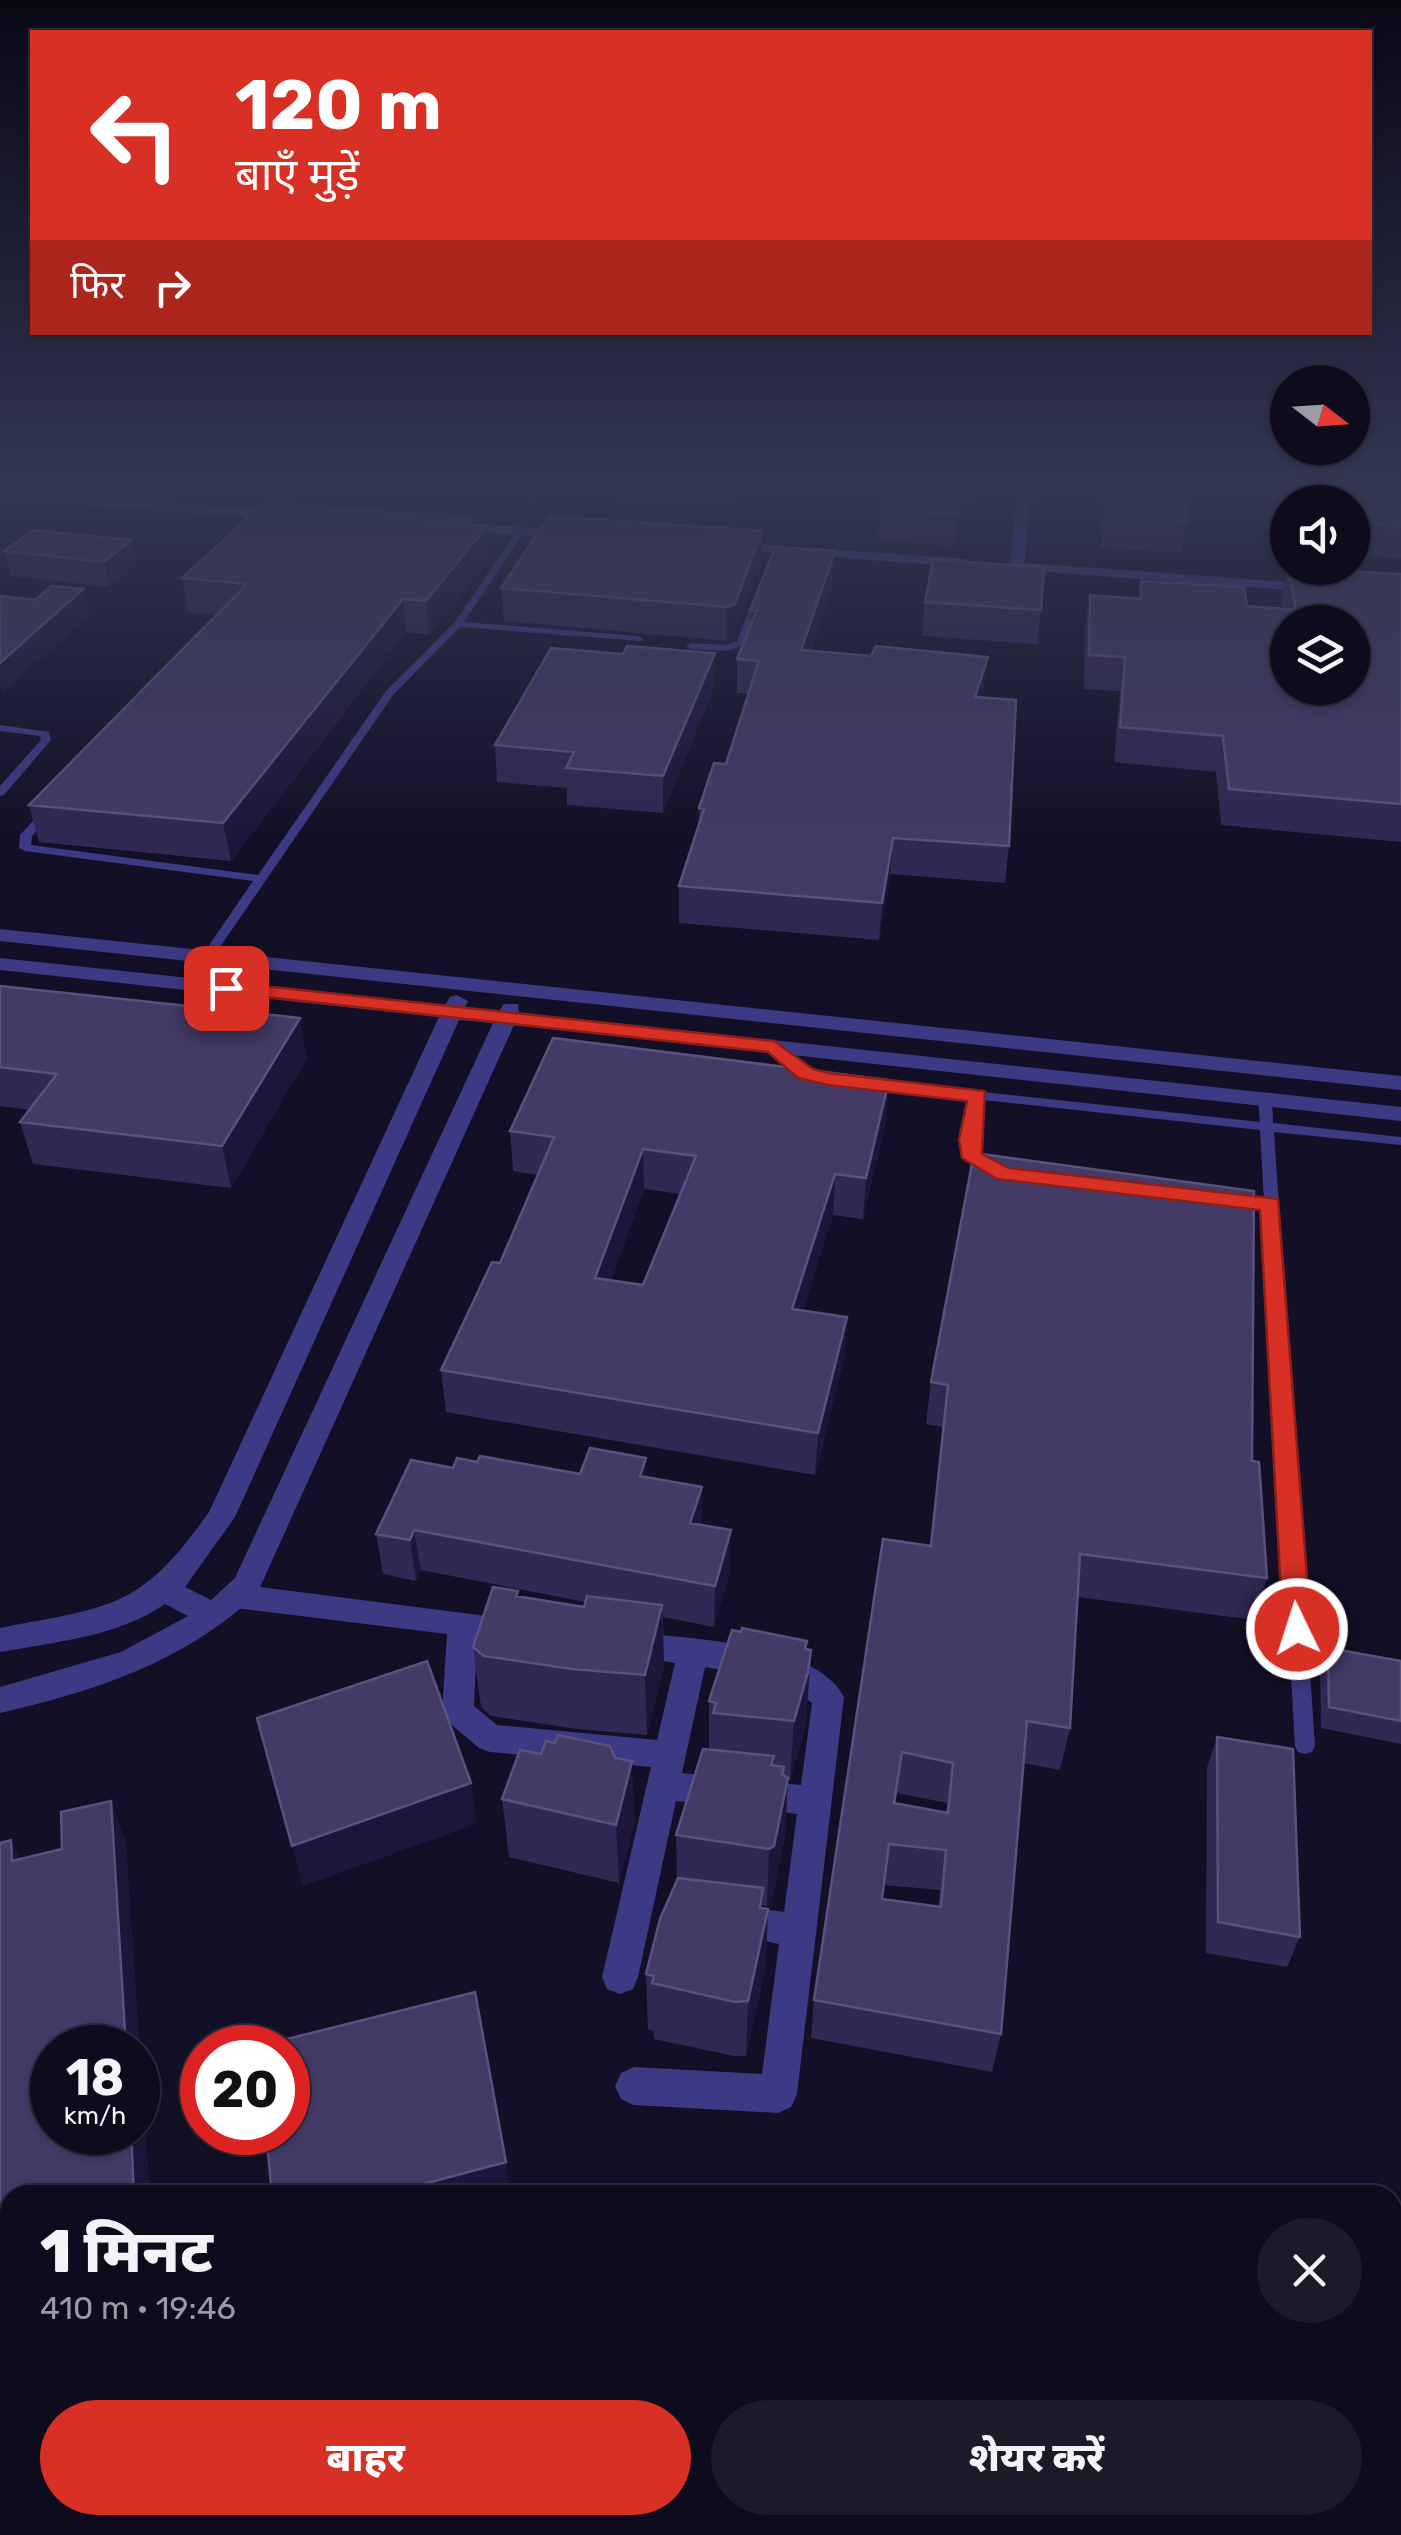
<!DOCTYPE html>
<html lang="hi">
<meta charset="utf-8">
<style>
body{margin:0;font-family:Rubik,"Noto Sans Devanagari",sans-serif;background:#1c1929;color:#f1f3f6;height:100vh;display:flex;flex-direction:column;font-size:38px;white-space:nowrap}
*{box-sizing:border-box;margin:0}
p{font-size:32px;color:#9b9ba3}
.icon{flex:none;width:55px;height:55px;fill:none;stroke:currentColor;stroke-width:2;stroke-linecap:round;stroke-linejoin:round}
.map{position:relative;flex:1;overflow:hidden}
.panel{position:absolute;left:0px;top:2185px;width:1402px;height:350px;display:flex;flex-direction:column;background:#0e0b1c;border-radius:30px 30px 0 0;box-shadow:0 2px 8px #0004,0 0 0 2px #2e2b3b}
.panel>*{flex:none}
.banner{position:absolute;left:30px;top:30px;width:1342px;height:305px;border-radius:0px;box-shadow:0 2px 8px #0004,0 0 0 2px #2e2b3b;background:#d93025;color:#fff;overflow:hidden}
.needle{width:65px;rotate:107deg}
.controls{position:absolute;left:1270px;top:365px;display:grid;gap:20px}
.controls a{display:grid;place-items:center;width:100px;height:100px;border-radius:50%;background:#0e0b1c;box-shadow:0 2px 8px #0004,0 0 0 2px #2e2b3b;font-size:50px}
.speed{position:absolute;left:30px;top:2025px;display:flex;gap:20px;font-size:50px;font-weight:700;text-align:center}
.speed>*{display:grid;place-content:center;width:130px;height:130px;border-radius:50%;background:#0e0b1c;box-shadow:0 2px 8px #0004,0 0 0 2px #2e2b3b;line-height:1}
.speed small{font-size:25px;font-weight:400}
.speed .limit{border:15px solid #d22;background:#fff;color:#111}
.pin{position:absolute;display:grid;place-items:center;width:85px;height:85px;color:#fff;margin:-42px;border-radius:20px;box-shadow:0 5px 15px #0006}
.me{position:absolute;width:110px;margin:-55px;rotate:356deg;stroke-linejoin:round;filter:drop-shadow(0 0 8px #0008)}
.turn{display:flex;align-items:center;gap:35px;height:210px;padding:0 40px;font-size:45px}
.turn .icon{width:130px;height:130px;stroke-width:2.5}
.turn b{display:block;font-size:70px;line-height:85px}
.then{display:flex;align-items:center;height:95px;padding:0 40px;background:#0003;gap:20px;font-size:38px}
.round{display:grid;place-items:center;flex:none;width:105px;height:105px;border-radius:52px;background:#1c1929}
.head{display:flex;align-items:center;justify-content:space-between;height:170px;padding:0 40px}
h1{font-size:60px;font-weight:800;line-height:75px}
.primary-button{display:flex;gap:20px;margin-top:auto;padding:20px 40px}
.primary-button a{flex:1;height:115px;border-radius:60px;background:#d93025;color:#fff;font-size:40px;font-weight:800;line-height:115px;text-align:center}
.primary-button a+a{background:#1c1929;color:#f1f3f6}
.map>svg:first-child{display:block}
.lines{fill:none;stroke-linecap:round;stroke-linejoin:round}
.service{fill:#3d3a85;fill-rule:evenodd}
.minor{fill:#3d3a85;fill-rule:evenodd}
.tertiary{fill:#3d3a85;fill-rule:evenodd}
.wall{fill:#312854;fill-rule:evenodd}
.shaded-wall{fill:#1d163a}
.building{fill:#433a66;stroke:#5a527e;stroke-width:2.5;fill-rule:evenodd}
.route{fill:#d93025;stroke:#8d1f18;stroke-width:2.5}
</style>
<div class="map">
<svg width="1401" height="2535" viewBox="0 0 1401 2535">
<rect width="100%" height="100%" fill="#130f26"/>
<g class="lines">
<!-- service -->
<path class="service" d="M518,529l7,2 -61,91 174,14 5,3 -2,2 -181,-14 -67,68 -182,265 -4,1 -6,-4 52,-76 -228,-30 -6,-3 1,-13 24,-26 4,-1 5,3 -21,25 -1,9 227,30 128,-184 69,-69z
M756,603l5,3 -17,39 -17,6 -36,-2 -5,-3 5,-3 35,2 11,-4 14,-35z
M0,725l49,7 2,8 -47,55 -4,1v-10l41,-46 -1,-4 -40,-5z
M774,1043l5,1 16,17 25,12 2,3 -2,3c-22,0 -39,-16 -53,-32z
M872,1080l388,42 -2,-23 7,-4 7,4 1,24 128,14v8l-127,-13 41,614 -3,6 -7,2 -7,-2 -3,-6 -35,-616 -276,-30 -8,40 3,15 15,13 -7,4 -22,-15 -3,-17 9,-41 -104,-12 -2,-3z"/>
<!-- minor -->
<path class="minor" d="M1029,487h14l-13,16 -6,64 -7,4 -7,-4 6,-65z
M236,1584l289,37 4,9 -4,9 -11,3 -37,-4 -3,68 23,19 160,15 18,-77 -53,-9 -4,-9 4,-9 11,-4c54,7 183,10 211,65l-47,397 -6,13 -13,6 -144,-8 -13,-6 -6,-13 6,-13 13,-6 128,7 17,-130 -58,-12 -5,-11 5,-11 12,-5 51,7 13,-98 -121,-13 -38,176 -5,12 -13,5 -13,-5 -5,-12 49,-210 -161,-15 -11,-4 -32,-27 -5,-9 5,-78 -211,-26 -11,-4 -4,-8 4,-8zM705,1667l75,13 32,23 -11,82 -119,-12z
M1401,2414v43l-9,3v-43z
M1286,2525h50l-4,10h-50z"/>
<!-- tertiary -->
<path class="tertiary" d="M0,492l268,18 -6,-4 7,-4 200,13 7,4 -7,4 104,8 7,4 -7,4 -120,-9 -7,-4 6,-4 -167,-11 6,4 -7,4 -284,-19z
M728,542l239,17 7,4 -7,4 -244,-18 -2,-3z
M1012,562l304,22 7,4 -7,4 -309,-23v-6z
M0,929l1401,147v14l-1401,-149z
M0,958l445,47 5,-8 7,-2 11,6 -3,6 34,4 5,-7h14l1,9 882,94v14l-887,-96 -257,569c-75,69 -159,96 -257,119v-26l121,-35 67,-36 -23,-12c-48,33 -110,38 -165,48v-24c112,-22 140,-18 209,-116l230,-495 -439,-47zM459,1020l34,3 -258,555 -24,22 -26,-13 50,-70z
M1401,2253v40l-9,3v-40z
M568,2525h71l-4,10h-71z"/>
</g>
<!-- wall -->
<path class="wall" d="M399,487h148l-8,10z
M615,487h127l-10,18 -116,-9z
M1103,487h81l3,34 -6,32 -80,-5 1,-49z
M1299,487h102v71l-49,-3v-53h-52z
M974,492l-20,54 -76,-6 2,-32z
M131,540l5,25 -27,22 -98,-11 -7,-25z
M490,559l-61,76 -23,-3 -175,229 -192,-19 -10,-37 188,-190 -29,-3 -6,-34z
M761,563l-27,75 -7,3 -223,-20 -3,-33z
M1288,568l113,6v268l-180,-17 -5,-53 -102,-10 6,-71 -36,-2 1,-60 5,-34 48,3 3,-17 106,25 36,3 -2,-9z
M833,583l-22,68 60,5 117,1 -6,41 27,148 -4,37 -115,-9 -11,66 -200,-17v-37l20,-60v-18l27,-44 23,-70 -12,-1v-34l12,-30 1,-19z
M925,602l116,8 -4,34 -115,-8z
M715,653l-1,35 -51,125 -96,-8v-17l-70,-6 -2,-37 128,-91z
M0,986l307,72 -76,130 -198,-24 -13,-42 10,-12 -30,-4z
M886,1120l-23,99 -30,-4 -30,95 44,7 -3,42 -29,116 -369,-63 -5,-42 59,-107 38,-88 -25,-4 -3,-40zM644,1189l36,5 -37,91 -32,-5z
M974,1153l278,308 15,117 -13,42 -176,-23 -8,131 -10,42 -37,-7 -22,271 -9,38 -181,-34 3,-38 116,-454 13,-119 -17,-3 5,-42zM897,1793l50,10 -1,9 -51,-9zM884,1885l56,5 -2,17 -56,-8z
M477,1462l103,12 66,3 56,48 28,46 -16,56 -51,-10 1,48 -17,70 -70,-6 -86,-13 -10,-9 -8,-60 45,-56v5l66,11 1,-5 -164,-32 -5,11 -33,-7 -7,-40 77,-66z
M807,1641v69l-3,22 -14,48h-2l-3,56 -14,68 -4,2 -5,-1 4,61 -20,90h-12l-80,-17v-8l-6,-1 -2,-56 31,-94 -1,-45 33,-85v-49z
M1328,1648l73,13v83l-80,-16 -1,-59z
M1217,1737l83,200 -13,30 -81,-14 1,-185z
M502,1799l133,21 -16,63 -110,-26z"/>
<!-- shaded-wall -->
<path class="shaded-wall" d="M538,487h9l-8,10z
M732,487h10l-10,18z
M967,487h8l-1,5 -20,54 3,-31z
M487,526l3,33 -61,76 -3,-34z
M762,531l-1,32 -27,75 -7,3v-34z
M131,540l5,25 -27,22 -5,-25z
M835,551l-2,32 -33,101 1,-34z
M83,589l6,26 -86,79 -3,-13v-18z
M403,599l3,33 -175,229 -8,-38z
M715,653l-1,35 -51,125v-37z
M988,657l-4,34 -13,40 4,-34z
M893,838l-3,36 -11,66 3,-37z
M300,1018l7,40 -76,130 -9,-42z
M889,1080l-3,40 -23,99 3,-41z
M643,1149l1,40 -47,130 -2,-41z
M835,1174l-2,41 -42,135 1,-41z
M847,1317l-3,42 -29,116 3,-42z
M646,1458l1,40 -7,-22z
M702,1487v41l-12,-5z
M414,1530l7,40 -5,11 -6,-41z
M731,1530l-1,41 -16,56 1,-41z
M662,1605l2,60 -17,70 -2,-60z
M807,1641l-3,46 7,-37 -4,60 -3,22 -14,48 4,-59z
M632,1761l3,59 -16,63 -3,-58z
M784,1767l-3,43 7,-32 -3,58 -14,68 -4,2 2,-57z
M471,1783l6,41 -174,62 -11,-40z
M111,1801l15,41 24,353h-16l-3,-63h7v-84h-12z
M11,1840l19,40 -18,-19z
M763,1888l-3,59 8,-38 -2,57 -20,90 2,-55z
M506,2162l5,33h-129z
M10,2289v41l-10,3v-41z"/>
<!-- building -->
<path class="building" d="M888,487h79l-10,28 -77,-7z
M1106,487h78l3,34 -81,-5z
M1307,487h94v39l-49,-3v-21h-37l-1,-5h-6z
M260,507l227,19 -61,75 -23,-2 -180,224 -194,-18 218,-221 -65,-6z
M549,516l213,15 -27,73 -8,3 -226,-19z
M33,530l98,10 -27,22 -100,-11z
M775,547l60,4 -34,99 70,6 5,-10 112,11 -13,40 41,3 -7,146 -116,-8 -11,65 -203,-17 25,-77 -5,-1 15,-45 12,1 33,-103 -22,-2 20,-49h-7z
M933,560l111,7 -3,43 -116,-8z
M1288,568l113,6v230l-172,-15 -6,-53 -103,-9 5,-70 -36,-2 1,-60 51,4v-18l103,6 3,19 49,4zM1288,622h64v66h-64z
M51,586l32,3 -83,74v-67l35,4z
M627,646l88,7 -52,123 -97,-8 8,-16 -79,-7 56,-97 72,6z
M0,986l300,32 -78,128 -202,-24 37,-48 -57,-7z
M553,1038l336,42 -23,98 -31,-4 -43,135 55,8 -29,116 -377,-63 51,-108 8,1 54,-126 -44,-6zM643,1149l53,7 -53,129 -48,-7z
M974,1153l280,38 -2,270 7,1 8,116 -187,-24 -10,174 -43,-7 -26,313 -187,-34 69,-461 48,7 17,-161 -17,-3zM902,1752l51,11 -5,50 -54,-10zM889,1844l57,6 -5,57 -59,-8z
M590,1448l56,10 -6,18 62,11 -12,36 41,7 -16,56 -301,-56 -4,10 -34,-6 35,-74 42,8 4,-10 20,4 3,-6 100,18z
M493,1587l25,4 -2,5 68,11 3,-11 75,9 -17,70 -73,-6 -88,-13 -11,-9z
M742,1628l65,13 -2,8 6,1 -3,22 -14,49 -81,-8 3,-10 -7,-2 23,-71 9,2z
M1328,1648l73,13v60l-72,-14z
M427,1661l44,122 -179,63 -35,-128z
M558,1735l52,11 5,12 17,3 -16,64 -114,-26 18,-49 21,4 5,-13 9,2z
M1217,1737l76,12 7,188 -82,-15z
M703,1749l71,7 -3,9 13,2 -2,7 6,4 -14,68 -5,3 -93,-14z
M111,1801l15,247h-74v84h79l3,63h-124v94l-10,3v-449l11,-3 1,21 50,-12 -1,-37z
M678,1878l85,10 -3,20 8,1 -20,92 -13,1 -83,-19 2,-7 -8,-2 14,-55z
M475,1992l31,170 -124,33h-110l-6,-63h22v-84h-29v-2z"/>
<!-- sky -->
<linearGradient id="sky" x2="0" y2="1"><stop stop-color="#0a0815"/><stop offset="0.58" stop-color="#333752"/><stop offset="1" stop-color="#333752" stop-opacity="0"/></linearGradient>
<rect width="1401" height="842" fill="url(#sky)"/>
<!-- route -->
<path class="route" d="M226,982l548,59 39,28 16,4 156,18 -3,63 27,14 269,31 33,430 -4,8h-20l-4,-8 -23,-419 -263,-31 -35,-21 -3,-18 8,-39 -139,-16 -30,-7 -30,-26 -548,-60 -3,-4z"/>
</svg>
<div class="controls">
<a><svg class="needle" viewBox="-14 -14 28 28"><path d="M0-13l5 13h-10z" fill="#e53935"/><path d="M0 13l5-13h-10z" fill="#9b9ba3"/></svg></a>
<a><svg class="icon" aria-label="sound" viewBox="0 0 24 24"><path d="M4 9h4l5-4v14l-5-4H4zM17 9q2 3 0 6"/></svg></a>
<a><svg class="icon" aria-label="layers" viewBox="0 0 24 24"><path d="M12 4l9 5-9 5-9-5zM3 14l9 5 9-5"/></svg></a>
</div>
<div class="speed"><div>18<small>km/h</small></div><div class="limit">20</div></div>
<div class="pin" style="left:226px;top:988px;background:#d93025"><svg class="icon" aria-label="arrive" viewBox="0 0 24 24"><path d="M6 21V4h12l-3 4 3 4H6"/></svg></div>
<svg class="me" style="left:1297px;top:1629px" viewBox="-20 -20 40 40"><circle r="17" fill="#d93025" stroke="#fff" stroke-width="3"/><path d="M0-11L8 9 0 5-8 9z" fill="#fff"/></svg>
<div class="banner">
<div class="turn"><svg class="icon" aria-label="left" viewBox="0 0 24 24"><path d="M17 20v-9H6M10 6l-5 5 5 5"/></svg><div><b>120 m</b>बाएँ मुड़ें</div></div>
<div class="then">फिर<svg class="icon" aria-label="right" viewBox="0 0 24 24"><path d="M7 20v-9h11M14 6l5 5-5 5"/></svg></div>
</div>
<section class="panel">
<div class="head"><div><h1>1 मिनट</h1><p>410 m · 19:46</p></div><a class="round"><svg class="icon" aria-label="close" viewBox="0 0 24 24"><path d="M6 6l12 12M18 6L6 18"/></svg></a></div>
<div class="primary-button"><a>बाहर</a><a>शेयर करें</a></div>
</section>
</div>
